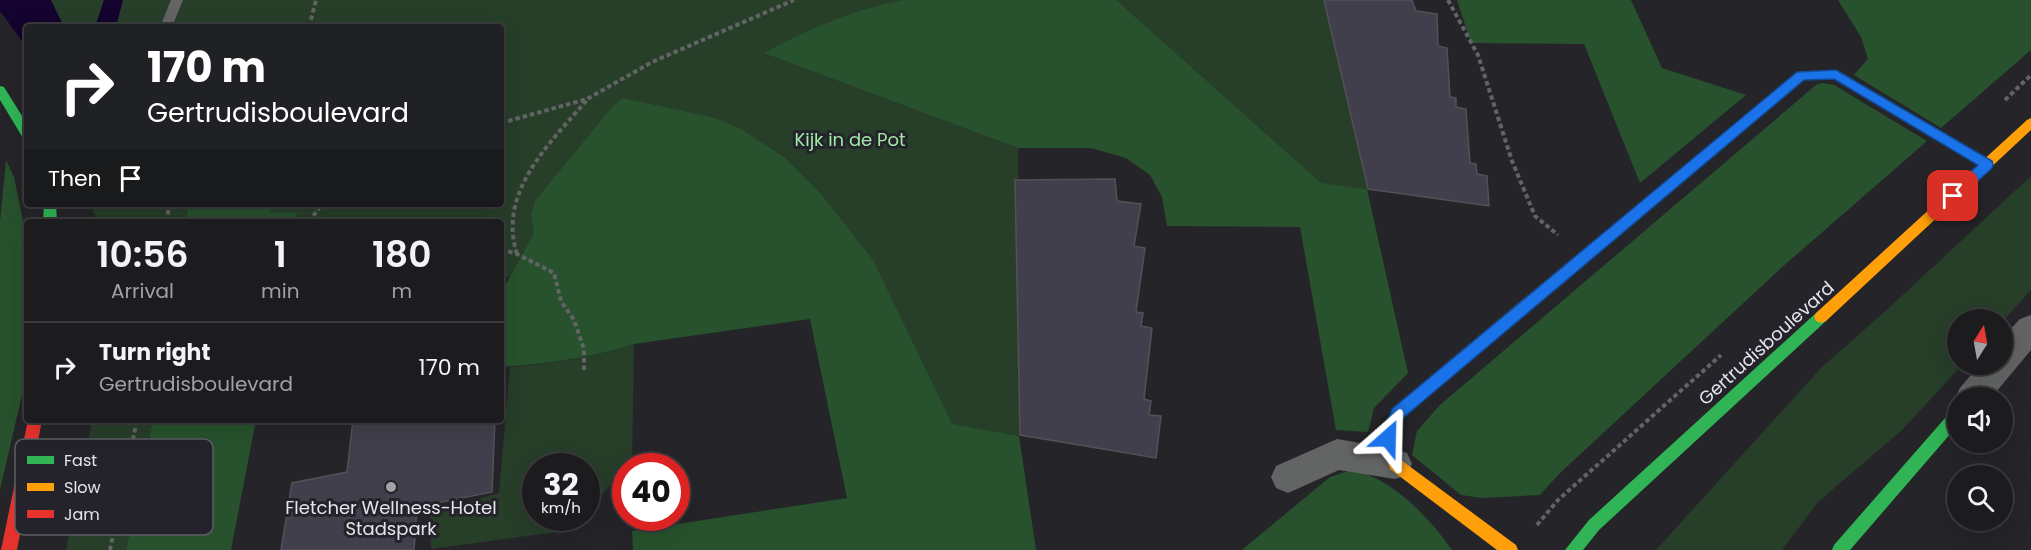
<!DOCTYPE html>
<style>
body{margin:0;font-family:Poppins,sans-serif;background:#29292c;color:#f1f3f6;height:100vh;display:flex;flex-direction:column;font-size:22px;white-space:nowrap}
*{box-sizing:border-box;margin:0}
p{font-size:20px;color:#a0a1a4}
.icon{flex:none;width:33px;height:33px;fill:none;stroke:currentColor;stroke-width:2;stroke-linecap:round;stroke-linejoin:round}
.map{position:relative;flex:1;overflow:hidden}
.drawer{position:absolute;left:24px;top:219px;width:480px;height:204px;display:flex;flex-direction:column;background:#1c1c1f;border-radius:6px;box-shadow:0 6px 24px #0002,0 0 0 2px #3a3a3d}
.drawer>*{flex:none}
.guide{position:absolute;left:24px;top:24px;width:480px;height:183px;border-radius:6px;box-shadow:0 6px 24px #0002,0 0 0 2px #3a3a3d;background:#202124;color:#fff;overflow:hidden}
.needle{width:39px;rotate:11deg}
.controls{position:absolute;left:1947px;top:309px;display:grid;gap:12px}
.controls a{display:grid;place-items:center;width:66px;height:66px;border-radius:50%;background:#1c1c1f;box-shadow:0 6px 24px #0002,0 0 0 2px #3a3a3d;font-size:30px}
.speed{position:absolute;left:522px;top:453px;display:flex;gap:12px;font-size:30px;font-weight:700;text-align:center}
.speed>*{display:grid;place-content:center;width:78px;height:78px;border-radius:50%;background:#1c1c1f;box-shadow:0 6px 24px #0002,0 0 0 2px #3a3a3d;line-height:1}
.speed small{font-size:15px;font-weight:400}
.speed .limit{border:9px solid #d22;background:#fff;color:#111}
.pin{position:absolute;display:grid;place-items:center;width:51px;height:51px;color:#fff;margin:-26px;border-radius:12px;box-shadow:0 3px 9px #0006}
.me{position:absolute;width:66px;margin:-33px;rotate:25deg;stroke-linejoin:round;filter:drop-shadow(0 0 4px #0008)}
.turn{display:flex;align-items:center;gap:21px;height:126px;padding:0 24px;font-size:27px}
.turn .icon{width:78px;height:78px;stroke-width:2.5}
.turn b{display:block;font-size:42px;line-height:51px}
.then{display:flex;align-items:center;height:57px;padding:0 24px;background:#0003;gap:12px;font-size:22px}
.eta{display:flex;justify-content:space-evenly;align-items:center;height:102px;text-align:center}
.eta b{font-size:36px;font-weight:600;line-height:42px}
ul{padding:0;list-style:none}
li{display:flex;align-items:center;gap:18px;height:90px;padding:0 24px;border-top:2px solid #3a3a3d}
li div{flex:1}
li b{display:block;font-size:22px}
li em{font-style:normal}
.map>svg:first-child{display:block}
.green{fill:#273e29}
.forest{fill:#27522d}
.water{fill:#14032f}
.building{fill:#423f4c;stroke:#525256;stroke-width:1.5}
.lines{fill:none;stroke-linecap:round;stroke-linejoin:round}
.path{stroke:#626364;stroke-width:4;stroke-dasharray:4.5 3;stroke-linecap:butt}
.lane{fill:#636464;fill-rule:evenodd}
.street{fill:#636464;fill-rule:evenodd}
.fast{fill:#30b455;fill-rule:evenodd}
.slow{fill:#ff9f0a;fill-rule:evenodd}
.jam{fill:#e5322d;fill-rule:evenodd}
.route{fill:#1a73e8;stroke:#114b97;stroke-width:1.5}
.poi-dot{fill:#a2a1a6;stroke:#24232b;stroke-width:2}
.labels{text-anchor:middle;dominant-baseline:central;stroke-width:6;stroke-linejoin:round;paint-order:stroke}
.park-label{font-size:18px;fill:#9feaa6;stroke:#24232b}
.street-label{font-size:18px;fill:#e5e4ea;stroke:#24232b}
.poi-label{font-size:18px;fill:#e5e4ea;stroke:#24232b}
.key{fill:#24232b;stroke:#5e5d64;stroke-width:1.5}
.key-label{font-size:16px;fill:#e5e4ea}
</style>
<div class="map">
<svg width="2031" height="550" viewBox="0 0 2031 550">
<rect width="100%" height="100%" fill="#252529"/>
<!-- green -->
<path class="green" d="M38,0h1286l43,189 -26,-3 1,11 -353,-74 -1,14 30,11 1,288 -35,-6v36l-187,-199 -224,-11 -72,23v-57h-404l-6,-18h410v-177h-440z
M2031,176v114l-28,31 -45,-1v44l4,1 -61,66 -83,71 -36,48h-126l165,-182 70,-62z
M634,344l-2,122h-6l-1,15 -14,3 -24,29 -1,-47h-50v52h46l-10,12 -141,19 -1,-36 69,-20 11,-126c42,-3 83,-10 124,-23z
M92,420h61l-27,130h-60z"/>
<!-- forest -->
<path class="forest" d="M904,0h212l205,183 46,6 41,184 -34,35 -6,24 -32,-2 -36,-203 -133,-1 -5,-29 -12,-22 -24,-17 -35,-10h-73l-254,-95c45,-24 89,-44 140,-53z
M1457,0h174l31,68 84,27 -106,88 -56,-139 -113,-1z
M1838,0h193v50l-90,78 -87,-53 14,-16 -7,-22z
M1822,83l12,2 93,56 -147,128 -221,205 -19,21 -58,3 -21,-3 -49,-40 5,-24 23,-26 376,-320z
M623,98l92,20 26,11 44,29 36,36 52,66 79,164 67,12 17,114h-403l-1,-19 215,-33 -37,-179 -176,25c-44,14 -87,20 -133,23v-74l33,-60 -3,-18 4,-14 77,-94z
M6,160l8,17 13,64v132l-27,117v-268z
M189,204h82l-1,9 27,-1 -2,10h-109z
M153,420h103l-25,130h-105z
M1351,470c39,6 79,48 101,80h-210l88,-73z"/>
<!-- water -->
<path class="water" d="M0,0h51l13,27h-37v21l-27,-37z
M104,0h19l-7,27h-21z"/>
<!-- building -->
<path class="building" d="M1324,0h88l4,11 21,3 1,32 9,2 3,49 6,1v9l10,2 4,54 6,1 1,10 10,2 2,30 -121,-17z
M1115,179l2,22 24,3 -7,42 11,2 -9,64 7,1 -2,13 11,2 -8,71 7,2 -2,14 12,1 -5,42 -136,-23 -5,-255z
M353,420h142l-3,72 -75,15 -3,43h-133l11,-67 55,-11z"/>
<g class="lines">
<!-- path -->
<path class="path" d="M1448,0l30,55 34,106 23,55 23,19
M309,27l7,-27
M2005,100l26,-25
M501,123l86,-24 65,-37 142,-62
M167,222l2,-18
M309,222l13,-18
M501,249l16,5 37,19 7,28 13,19 10,29v24
M517,254c-20,-62 33,-111 70,-154
M1537,525l21,-25 163,-145
M110,550l27,-130"/>
<!-- lane -->
<path class="lane" d="M171,0h12l-11,27h-12z"/>
<!-- street -->
<path class="street" d="M2031,315v35l-40,48h-33v6l-3,-6 5,-10 20,-24h22v-26l18,-19z
M1337,439l58,10 12,4 5,11 -5,11 -12,4 -56,-9 -51,23 -12,-5 -5,-11 5,-11z"/>
<!-- fast -->
<path class="fast" d="M1836,70l155,92 2,3 -2,3h-8l-149,-90 -30,1 -30,25 -4,1 -6,-4 33,-29z
M0,86l4,1 23,37v16l-4,-2 -23,-38z
M44,204h12l1,18h-14z
M1821,311l5,2 2,4 -2,4 -227,209 -16,20h-18l24,-30 227,-207z
M1958,408v17l-108,125h-18l2,-5 119,-136z"/>
<!-- slow -->
<path class="slow" d="M2031,118v12l-205,191 -5,2 -5,-2 -2,-4 2,-4 211,-193z
M1532,294l5,2 2,4 -2,4 -133,113 -9,21 6,22 115,85 2,5h-21l-107,-81 -9,-31 12,-30 134,-112z"/>
<!-- jam -->
<path class="jam" d="M1770,97l6,4 -2,3 -237,200 -5,2 -5,-2 -2,-4 2,-4 239,-198z
M28,420h14l-25,130h-16z"/>
</g>
<!-- route -->
<path class="route" d="M1836,70l156,91 1,4 -1,3 -35,32h-9l-2,-4 2,-4 30,-27 -144,-86 -30,1 -401,338 -9,25 -6,2 -5,-2 -2,-5 11,-29 405,-337z"/>
<!-- markers -->
<circle class="poi-dot" cx="391" cy="487" r="6"/>
<g class="labels">
<!-- park labels -->
<g class="park-label">
<text x="850" y="139">Kijk in de Pot</text>
</g>
<!-- street labels -->
<g class="street-label">
<text transform="translate(1766 343) rotate(-42)">Gertrudisboulevard</text>
</g>
<!-- poi labels -->
<g class="poi-label">
<text x="391" y="507">Fletcher Wellness-Hotel<tspan x="391" dy="21">Stadspark</tspan></text>
</g>
</g>
<!-- legend -->
<rect x="15" y="439" width="198" height="96" rx="9" class="key"/>
<rect x="27" y="456" width="27" height="8" fill="#30b455"/>
<rect x="27" y="483" width="27" height="8" fill="#ff9f0a"/>
<rect x="27" y="510" width="27" height="8" fill="#e5322d"/>
<g class="key-label">
<text x="64" y="466">Fast</text>
<text x="64" y="493">Slow</text>
<text x="64" y="520">Jam</text>
</g>
</svg>
<div class="controls">
<a><svg class="needle" viewBox="-14 -14 28 28"><path d="M0-13l5 13h-10z" fill="#e53935"/><path d="M0 13l5-13h-10z" fill="#a0a1a4"/></svg></a>
<a><svg class="icon" aria-label="sound" viewBox="0 0 24 24"><path d="M4 9h4l5-4v14l-5-4H4zM17 9q2 3 0 6"/></svg></a>
<a><svg class="icon" aria-label="search" viewBox="0 0 24 24"><circle cx="10" cy="10" r="6"/><path d="M15 15l6 6"/></svg></a>
</div>
<div class="speed"><div>32<small>km/h</small></div><div class="limit">40</div></div>
<div class="pin" style="left:1953px;top:196px;background:#d93025"><svg class="icon" aria-label="arrive" viewBox="0 0 24 24"><path d="M6 21V4h12l-3 4 3 4H6"/></svg></div>
<svg class="me" style="left:1388px;top:438px" viewBox="-20 -20 40 40"><path d="M0-17L14 15 0 8-14 15z" fill="#1a73e8" stroke="#fff" stroke-width="4"/></svg>
<div class="guide">
<div class="turn"><svg class="icon" aria-label="right" viewBox="0 0 24 24"><path d="M7 20v-9h11M14 6l5 5-5 5"/></svg><div><b>170 m</b>Gertrudisboulevard</div></div>
<div class="then">Then<svg class="icon" aria-label="arrive" viewBox="0 0 24 24"><path d="M6 21V4h12l-3 4 3 4H6"/></svg></div>
</div>
<section class="drawer">
<div class="eta">
<div><b>10:56</b><p>Arrival</p></div>
<div><b>1</b><p>min</p></div>
<div><b>180</b><p>m</p></div>
</div>
<ul>
<li><svg class="icon" aria-label="right" viewBox="0 0 24 24"><path d="M7 20v-9h11M14 6l5 5-5 5"/></svg><div><b>Turn right</b><p>Gertrudisboulevard</p></div><em>170 m</em></li>
</ul>
</section>
</div>
